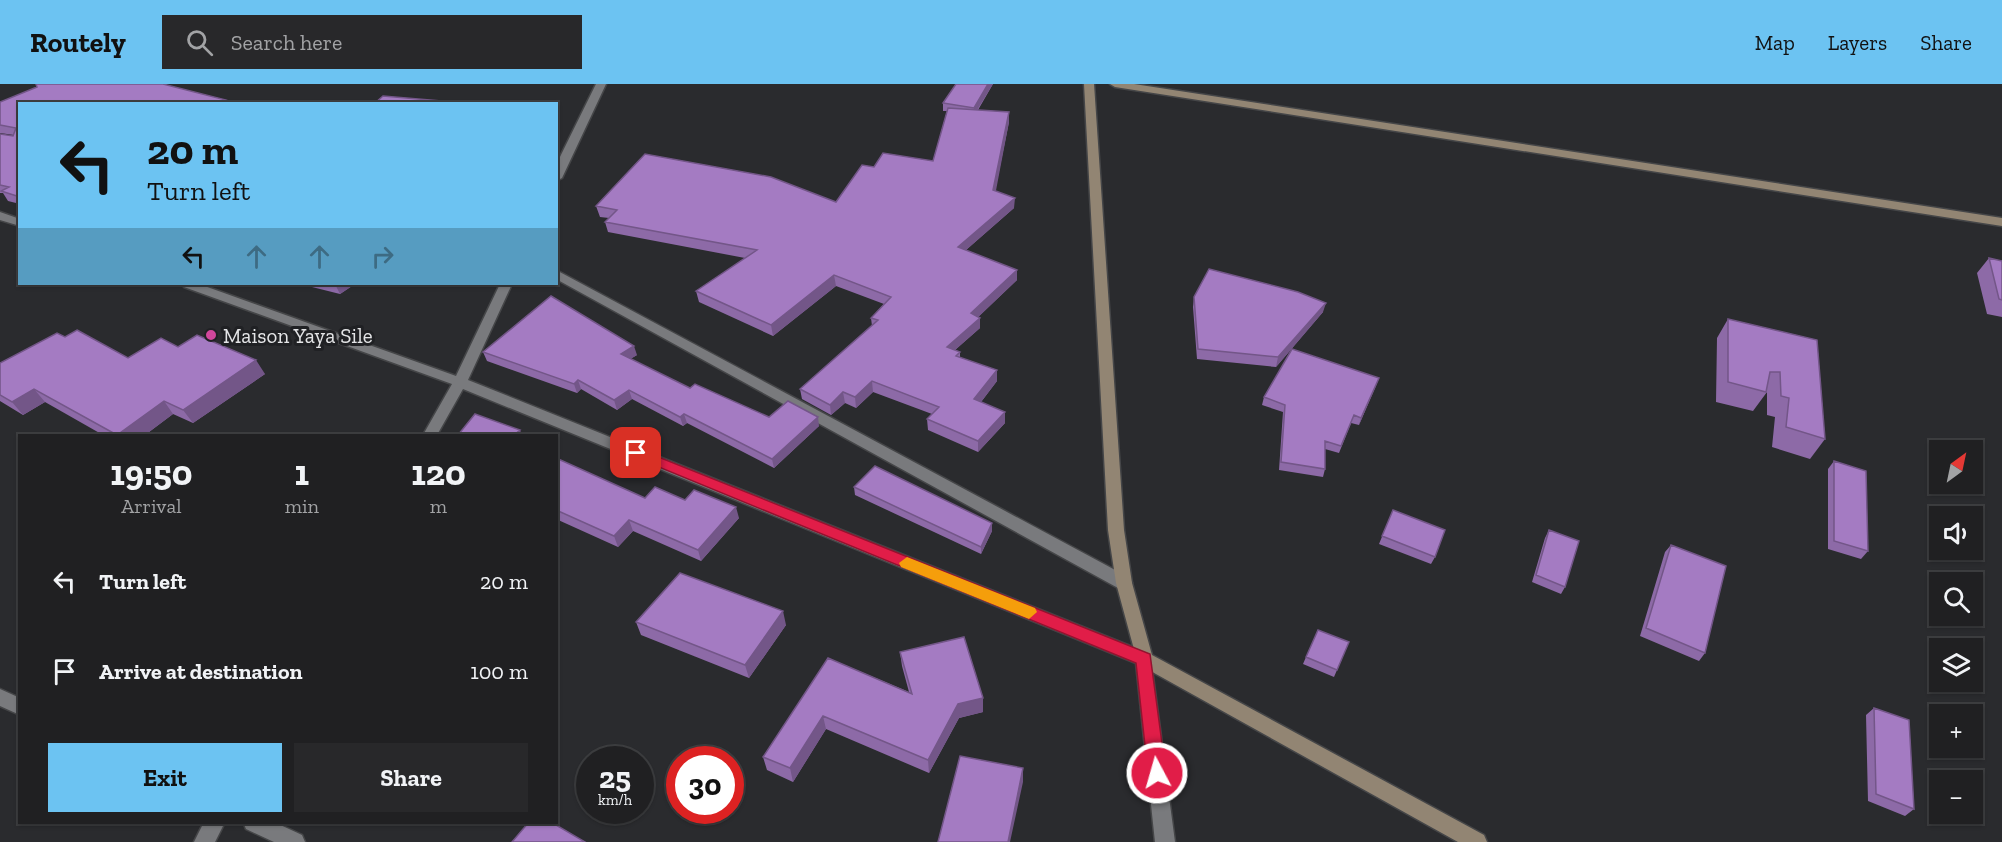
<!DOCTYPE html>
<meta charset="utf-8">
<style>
body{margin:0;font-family:"Zilla Slab",serif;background:#28282a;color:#f1f3f6;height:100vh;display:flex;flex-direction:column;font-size:22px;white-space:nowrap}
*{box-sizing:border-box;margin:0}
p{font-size:20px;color:#a2a3a5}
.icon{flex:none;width:33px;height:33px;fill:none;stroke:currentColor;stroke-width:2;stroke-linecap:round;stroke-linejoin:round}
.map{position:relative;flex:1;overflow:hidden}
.drawer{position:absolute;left:18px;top:350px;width:540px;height:390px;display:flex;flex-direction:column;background:#202022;border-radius:0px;box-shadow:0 2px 4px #0004,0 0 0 2px #3d3e40}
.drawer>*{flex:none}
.top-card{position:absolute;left:18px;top:18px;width:540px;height:183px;border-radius:0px;box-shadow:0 2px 4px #0004,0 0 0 2px #3d3e40;background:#6cc3f2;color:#111;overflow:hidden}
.needle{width:39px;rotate:33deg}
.controls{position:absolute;left:1929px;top:356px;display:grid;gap:12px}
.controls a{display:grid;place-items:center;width:54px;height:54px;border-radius:0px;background:#202022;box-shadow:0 2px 4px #0004,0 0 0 2px #3d3e40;font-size:30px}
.speed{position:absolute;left:576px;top:662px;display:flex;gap:12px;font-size:30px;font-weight:700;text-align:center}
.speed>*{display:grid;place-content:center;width:78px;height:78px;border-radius:50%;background:#202022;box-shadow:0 2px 4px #0004,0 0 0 2px #3d3e40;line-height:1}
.speed small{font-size:15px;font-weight:400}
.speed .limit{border:9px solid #d22;background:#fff;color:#111}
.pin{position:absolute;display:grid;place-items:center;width:51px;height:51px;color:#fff;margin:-26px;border-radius:12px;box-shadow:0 3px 9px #0006}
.me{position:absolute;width:66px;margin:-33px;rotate:354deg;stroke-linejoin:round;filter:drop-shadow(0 0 4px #0008)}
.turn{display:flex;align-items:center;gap:21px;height:126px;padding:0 30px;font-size:27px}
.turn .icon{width:78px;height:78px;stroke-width:2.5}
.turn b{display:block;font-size:42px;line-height:51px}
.lanes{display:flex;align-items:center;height:57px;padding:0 30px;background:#0003;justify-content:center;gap:30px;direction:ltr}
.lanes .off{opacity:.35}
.eta{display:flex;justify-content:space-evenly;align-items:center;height:102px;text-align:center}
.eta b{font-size:36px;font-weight:700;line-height:42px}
.action{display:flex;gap:12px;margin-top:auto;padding:12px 30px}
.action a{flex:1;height:69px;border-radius:0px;background:#6cc3f2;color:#111;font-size:24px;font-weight:700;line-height:69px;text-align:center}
.action a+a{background:#28282a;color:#f1f3f6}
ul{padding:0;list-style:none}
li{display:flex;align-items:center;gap:18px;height:90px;padding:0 30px}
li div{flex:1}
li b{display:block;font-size:22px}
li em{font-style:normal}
header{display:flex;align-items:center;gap:36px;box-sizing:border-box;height:84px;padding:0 30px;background:#6cc3f2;color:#111}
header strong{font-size:28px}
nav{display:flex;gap:33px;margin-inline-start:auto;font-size:21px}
.search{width:420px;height:54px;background:#28282a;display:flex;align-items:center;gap:15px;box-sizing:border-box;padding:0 21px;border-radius:0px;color:#a2a3a5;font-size:22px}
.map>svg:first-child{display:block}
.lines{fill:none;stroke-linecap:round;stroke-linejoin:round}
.street-casing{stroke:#454648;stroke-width:3}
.secondary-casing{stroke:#454648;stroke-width:3}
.street{fill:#797a7d;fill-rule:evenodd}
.secondary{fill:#928573;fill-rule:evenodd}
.wall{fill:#8d6aa7}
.shaded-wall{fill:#735688}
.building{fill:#a47bc2;stroke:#735688;stroke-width:1.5}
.route{fill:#e11d48;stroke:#92132f;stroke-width:1.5}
.slow{fill:#f59e0b}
.hotel-dot{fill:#d1479c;stroke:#202124;stroke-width:2}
.labels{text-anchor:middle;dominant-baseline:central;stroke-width:6;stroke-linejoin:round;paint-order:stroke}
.poi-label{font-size:21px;fill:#e4e5e7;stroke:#202124;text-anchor:start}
</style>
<header>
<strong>Routely</strong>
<div class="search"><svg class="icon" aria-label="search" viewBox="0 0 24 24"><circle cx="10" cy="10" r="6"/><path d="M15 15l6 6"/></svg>Search here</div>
<nav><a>Map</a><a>Layers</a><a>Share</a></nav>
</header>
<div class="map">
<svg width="2002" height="758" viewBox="0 0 2002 758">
<rect width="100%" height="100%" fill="#2a2b2e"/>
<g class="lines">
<!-- street casing -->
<g class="street-casing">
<path id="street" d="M596,0h10l-44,94 -6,3v-16z
M0,128l20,7v7l-20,-6z
M556,186l574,308 2,5 -2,5 -6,2 -6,-2 -562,-309z
M182,200h17l257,92 44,-92h12l-44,96 682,274 25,188h-20l-19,-179 -673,-274 -26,46h-14l29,-51 -268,-97z
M0,605l20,9v17l-20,-9z
M204,738h21l-10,20h-21z
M243,738h31l28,13 3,7h-31l-28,-13z"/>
</g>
<!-- secondary casing -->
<g class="secondary-casing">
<path id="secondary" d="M1084,0h10l30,446 8,53 20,72 332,180 3,7h-29l-320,-178 -22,-81 -8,-53z
M1110,0h24l868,134v8l-887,-139z"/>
</g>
<!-- street -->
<use href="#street" class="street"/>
<!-- secondary -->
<use href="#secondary" class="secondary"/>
</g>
<!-- wall -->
<path class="wall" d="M956,0h37l-15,26 31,12 -14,69 19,17 -48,42 51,20v10l-39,37 2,1v10l-25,22 5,2v6l37,23 -16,21 24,10v11l-27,29 -50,-22 -1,-11 5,-5 -59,-22 -17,16 -11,-5 -14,12 -29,-16 -2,-10 72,-63 -1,-8 13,-14 -48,-18 -63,50 -74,-34 -3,-11 49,-33 -137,-26 -3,-10 4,-4 -9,-1 -4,-11 240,-4 38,-35 59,-6 14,-50h-4v-8z
M226,16l2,4h-208v100l-12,-3 -5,-8h-3v-59l13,2 1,-1 -14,-2v1v-32z
M1989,174l13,3v56l-15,-3 -10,-41z
M300,200h55l-15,10z
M1194,213l129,15 -47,55 -79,-8 -4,-52z
M1728,235l89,21 8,99 -15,20 -38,-12 3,-30 -8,-2v-23l-14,19 -37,-9 1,-64z
M65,253l63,21 50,-11 87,27 -72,49 -20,-9 -28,21h-42l-58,-33 -22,13 -23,-14v-38z
M483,268l154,3 -7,4 60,29 79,29 50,9 -45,42 -87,-45 -4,3 -51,-27 -15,11 -36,-21 -4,4 -90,-32z
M1379,294l-20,47 -8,-2 -12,30 -14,-4v20l-2,8 -44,-7 4,-58 -21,-7 2,-8z
M556,374l89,40 40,2 54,18 -38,43 -68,-30 -15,16 -62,-28z
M1834,377l34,90 -7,8 -33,-10v-80z
M854,403l138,36v8l-11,23 -126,-59z
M1393,426l42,47 -4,7 -52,-20z
M1549,446l16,57 -4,7 -29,-12 13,-44z
M1671,461l34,108 -6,8 -59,-25 25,-84z
M636,538l150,3 -37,53 -108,-43z
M1349,558l-15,35 -31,-13 3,-7z
M900,568l83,60 -24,6 -30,55 -103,-44 -33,53 -26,-12 -4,-13 65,-99 81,34 -7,-26z
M1874,624l40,101 -9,7 -37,-15 -2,-86z"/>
<!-- shaded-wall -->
<path class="shaded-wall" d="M988,0h5l-19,31v-7z
M1009,28v10l-15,79 -1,-11z
M1015,114l-1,10 -56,49v-10z
M1017,186v10l-46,44v-11z
M834,191l2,11 -63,50 -2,-11z
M335,200h20l-15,10z
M1326,219l-3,9 -47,55 2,-10z
M980,234v10l-33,29v-10z
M634,262l3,9 -13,8 -3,-9z
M256,276l9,14 -72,49 -10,-13z
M997,286v11l-22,29 -1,-11z
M1379,294l-3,8 -17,39 2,-7z
M578,296l3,9 -4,4 -3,-9z
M872,297l1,11 -17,16 -1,-11z
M34,305l11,13 -22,13 -11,-13z
M629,306l3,9 -15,11 -3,-10z
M843,308l2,11 -14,12 -1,-10z
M164,317l9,13 -28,21h-28z
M1005,328v11l-27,29v-11z
M684,330l3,9 -4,3 -3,-9z
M818,333l1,9 -45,42 -2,-9z
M520,346l2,5h-8z
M736,423l3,11 -38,43 -3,-11z
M629,436l4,11 -15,16 -4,-11z
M992,439v8l-11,23v-7z
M783,527l3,14 -37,53 -4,-13z
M983,614v14l-24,6 -30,55 -1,-13 30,-56z
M823,632l3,13 -33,53 -3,-14z
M1023,684v14l-13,60h-2z"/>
<!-- building -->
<path class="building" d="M36,0h127l63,16 -5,4h-201v93l-19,-6 8,-4 -9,-2v-51l13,2 3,-8 -16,-3v-23l37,-15z
M956,0h32l-14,24 -31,-5z
M383,12l94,8h-103z
M948,24l61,4 -16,78 22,8 -57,49 59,23 -46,43 9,5 -33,29 13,5 -4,4 41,14 -23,29 31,13 -27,29 -51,-22 12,-12 -67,-26 -17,16 -12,-5 -13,13 -30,-16 78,-69 -7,-2 20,-21 -57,-22 -63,50 -75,-34 61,-41 -152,-28 12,-12 -21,-4 49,-52 126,23 65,25 26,-37 12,2 9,-14 50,8z
M1989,174l13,3v39l-3,-1z
M1209,185l89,23 28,11 -48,54 -80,-8 -4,-52z
M551,212l83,50 -13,8 69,34 5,-4 74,33 19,-16 30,16 -46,42 -88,-45 -4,3 -51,-27 -15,10 -36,-20 -4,4 -91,-32z
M1728,235l89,21 8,99 -39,-12 3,-29 -8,-2 -1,-24h-10l-4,20 -38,-10z
M77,246l51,28 33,-20 17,9 19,-12 59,25 -73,50 -19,-9 -47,34 -83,-46 -22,13 -12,-7v-32l57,-30 8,4z
M1292,265l87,29 -18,40 -7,-3 -13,31 -16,-5v28l-44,-7 4,-57 -21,-8z
M475,330l45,16 -6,5h-56z
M556,374l89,40 10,-11 30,13 9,-10 42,17 -38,43 -69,-30 -15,16 -58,-26z
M1834,377l32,10 2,80 -34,-10z
M875,382l117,57 -11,24 -127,-60z
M1393,426l52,20 -10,27 -53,-21z
M1549,446l30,11 -14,46 -29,-12z
M1671,461l55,21 -21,87 -59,-25z
M680,489l103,38 -38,54 -109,-43z
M1318,546l31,12 -12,28 -31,-13z
M964,553l19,61 -25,6 -30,56 -105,-44 -33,52 -27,-11 65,-99 84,36 -12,-42z
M1874,624l35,12 5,89 -38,-15z
M960,672l63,12 -15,74h-70z
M529,738h22l34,20h-73z"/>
<!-- route -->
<path class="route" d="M636,364l514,206 16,119 -3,6 -6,2 -6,-2 -3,-6 -12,-110 -504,-207 -2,-3z"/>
<!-- slow -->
<path class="slow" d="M907,473l128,51 2,4 -8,7 -128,-52 -2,-4z"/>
<!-- markers -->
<circle class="hotel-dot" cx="211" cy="251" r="6"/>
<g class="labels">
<!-- poi labels -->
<g class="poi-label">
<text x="223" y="251">Maison Yaya Sile</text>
</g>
</g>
</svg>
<div class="controls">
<a><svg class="needle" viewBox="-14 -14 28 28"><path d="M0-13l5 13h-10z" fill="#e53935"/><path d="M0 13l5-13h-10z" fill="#a2a3a5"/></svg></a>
<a><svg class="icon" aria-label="sound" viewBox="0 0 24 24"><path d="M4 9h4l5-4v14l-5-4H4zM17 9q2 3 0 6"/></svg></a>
<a><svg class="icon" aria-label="search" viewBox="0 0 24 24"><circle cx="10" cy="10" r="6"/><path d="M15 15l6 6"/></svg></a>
<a><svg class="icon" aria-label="layers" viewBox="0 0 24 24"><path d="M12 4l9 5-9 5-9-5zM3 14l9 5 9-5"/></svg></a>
<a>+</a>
<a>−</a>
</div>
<div class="speed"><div>25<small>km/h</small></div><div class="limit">30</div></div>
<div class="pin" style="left:636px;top:369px;background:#d93025"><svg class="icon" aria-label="arrive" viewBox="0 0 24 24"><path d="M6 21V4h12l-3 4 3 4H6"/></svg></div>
<svg class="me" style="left:1157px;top:689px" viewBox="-20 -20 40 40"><circle r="17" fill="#e11d48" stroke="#fff" stroke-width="3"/><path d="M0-11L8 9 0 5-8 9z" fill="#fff"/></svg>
<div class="top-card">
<div class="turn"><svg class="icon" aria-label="left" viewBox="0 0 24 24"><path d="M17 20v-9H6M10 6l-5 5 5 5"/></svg><div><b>20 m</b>Turn left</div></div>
<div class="lanes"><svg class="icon" aria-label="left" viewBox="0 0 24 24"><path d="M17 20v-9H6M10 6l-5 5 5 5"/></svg><svg class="icon off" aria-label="ahead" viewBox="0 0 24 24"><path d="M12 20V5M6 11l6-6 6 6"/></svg><svg class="icon off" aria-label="ahead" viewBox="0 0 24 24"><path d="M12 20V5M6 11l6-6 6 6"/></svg><svg class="icon off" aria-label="right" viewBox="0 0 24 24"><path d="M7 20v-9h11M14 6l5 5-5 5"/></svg></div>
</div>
<section class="drawer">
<div class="eta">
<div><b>19:50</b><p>Arrival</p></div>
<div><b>1</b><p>min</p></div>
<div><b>120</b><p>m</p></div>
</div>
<ul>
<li><svg class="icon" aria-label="left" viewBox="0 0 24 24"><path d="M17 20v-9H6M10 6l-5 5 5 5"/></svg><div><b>Turn left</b></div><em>20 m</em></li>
<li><svg class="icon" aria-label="arrive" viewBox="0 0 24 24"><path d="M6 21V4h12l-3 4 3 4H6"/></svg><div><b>Arrive at destination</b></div><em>100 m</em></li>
</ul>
<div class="action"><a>Exit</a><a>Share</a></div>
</section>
</div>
